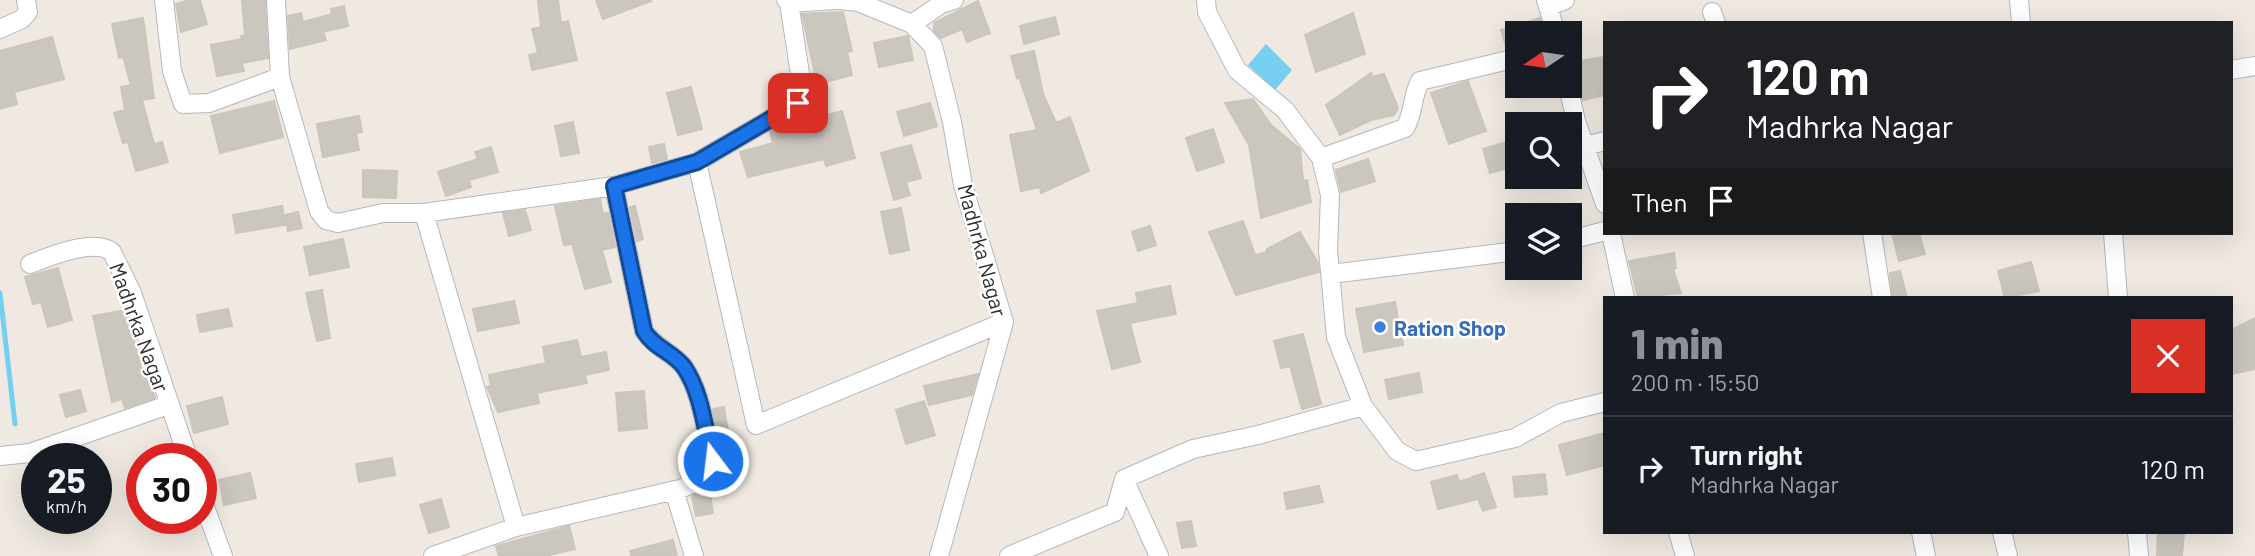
<!DOCTYPE html>
<meta charset="utf-8">
<style>
body{margin:0;font-family:Barlow,sans-serif;background:#242831;color:#f1f3f6;height:100vh;display:flex;flex-direction:column;font-size:26px;white-space:nowrap}
*{box-sizing:border-box;margin:0}
p{font-size:23px;color:#9ea1a6}
.icon{flex:none;width:38px;height:38px;fill:none;stroke:currentColor;stroke-width:2;stroke-linecap:round;stroke-linejoin:round}
.map{position:relative;flex:1;overflow:hidden}
.drawer{position:absolute;left:1603px;top:296px;width:630px;height:238px;display:flex;flex-direction:column;background:#171b24;border-radius:0px;box-shadow:0 7px 28px #0002}
.drawer>*{flex:none}
.hud{position:absolute;left:1603px;top:21px;width:630px;height:214px;border-radius:0px;box-shadow:0 7px 28px #0002;background:#202124;color:#fff;overflow:hidden}
.needle{width:46px;rotate:257deg}
.tools{position:absolute;left:1505px;top:21px;display:grid;gap:14px}
.tools a{display:grid;place-items:center;width:77px;height:77px;border-radius:0px;background:#171b24;box-shadow:0 7px 28px #0002;font-size:35px}
.speed{position:absolute;left:21px;top:443px;display:flex;gap:14px;font-size:35px;font-weight:700;text-align:center}
.speed>*{display:grid;place-content:center;width:91px;height:91px;border-radius:50%;background:#171b24;box-shadow:0 7px 28px #0002;line-height:1}
.speed small{font-size:18px;font-weight:400}
.speed .limit{border:10px solid #d22;background:#fff;color:#111}
.pin{position:absolute;display:grid;place-items:center;width:60px;height:60px;color:#fff;margin:-30px;border-radius:14px;box-shadow:0 4px 10px #0006}
.me{position:absolute;width:77px;margin:-38px;rotate:345deg;stroke-linejoin:round;filter:drop-shadow(0 0 5px #0008)}
.turn{display:flex;align-items:center;gap:24px;height:147px;padding:0 28px;font-size:32px}
.turn .icon{width:91px;height:91px;stroke-width:2.5}
.turn b{display:block;font-size:49px;line-height:60px}
.then{display:flex;align-items:center;height:66px;padding:0 28px;background:#0003;gap:14px;font-size:26px}
.round{display:grid;place-items:center;flex:none;width:74px;height:74px;border-radius:0px;background:#242831}
.summary{display:flex;align-items:center;justify-content:space-between;height:119px;padding:0 28px}
h1{font-size:42px;font-weight:800;line-height:52px;color:#8c9099}
ul{padding:0;list-style:none}
li{display:flex;align-items:center;gap:21px;height:105px;padding:0 28px;border-top:2px solid #363941}
li div{flex:1}
li b{display:block;font-size:26px}
li em{font-style:normal}
.map>svg:first-child{display:block}
.water{fill:#75cff0}
.lines{fill:none;stroke-linecap:round;stroke-linejoin:round}
.stream{stroke:#75cff0;stroke-width:5}
.building{fill:#cbc7bf;stroke:#cbc5ba;stroke-width:2}
.minor-casing{stroke:#b4b7c1;stroke-width:20}
.minor{stroke:#fff;stroke-width:18}
.route-casing{stroke:#114b97;stroke-width:18}
.route{stroke:#1a73e8;stroke-width:12}
.shop-dot{fill:#3f7fe0;stroke:#fff;stroke-width:2.5}
.labels{text-anchor:middle;dominant-baseline:central;stroke-width:5;stroke-linejoin:round;paint-order:stroke}
.street-label{font-size:21px;fill:#2e2e2e;stroke:#fff}
.shop-label{font-size:21px;font-weight:bold;fill:#366cbe;stroke:#fff;text-anchor:start}
</style>
<div class="map">
<svg width="2255" height="556" viewBox="0 0 2255 556">
<rect width="100%" height="100%" fill="#efe9e1"/>
<!-- water -->
<path class="water" d="M1266,44l26,26 -17,20 -27,-25z"/>
<g class="lines">
<!-- stream -->
<path class="stream" d="M0,293l15,131"/>
</g>
<!-- building -->
<path class="building" d="M189,0h11l7,24 -26,8 -5,-28z
M242,0h23l3,58 -26,5 2,8 -27,5 -6,-31 31,-6 -1,-3 4,-1z
M538,0h20l3,23 7,-2 9,39 -45,10 -3,-15 9,-2 -6,-24 9,-2z
M596,0h54l1,1 -48,18z
M978,1l12,32 -23,9 -5,-13 -21,9 -7,-7v-8z
M344,6l4,20 -25,6 3,8 -36,9 -2,-33 13,-3 2,9 29,-8 -1,-5z
M843,12l9,39 -5,1 5,23 -35,9 -15,-70z
M1353,13l12,41 -49,18 -11,-37z
M1055,17l4,17 -35,10 -4,-18z
M143,18l11,80 -12,2 12,44 8,-2 6,20 -32,9 -8,-29 -5,1 -9,-30 11,-3 -4,-23 10,-2 -8,-28 -4,1 -7,-34z
M1540,18l4,15h-27v14l-10,2 -6,-19z
M908,36l5,24 -34,7 -5,-24z
M52,37l12,42 -50,13 3,12 -17,5v-58z
M1034,51l9,43 13,29 14,-6 19,54 -48,22 -1,-6 -19,4 -11,-56 27,-5 -18,-53 -2,1 -6,-22z
M1605,57v38l-22,5 -10,-38z
M1371,73l1,4 12,-3 14,34 -4,7 -23,5 -31,15 -14,-30z
M1468,81l18,50 -37,13 -18,-51z
M691,87l11,42 -24,6 -11,-42z
M1253,99l18,26 29,24 3,32 4,-1 4,22 -50,16 -12,-73 -24,-42z
M274,101l9,36 -63,16 -9,-37z
M930,103l7,23 -33,10 -7,-24z
M842,111l13,47 -29,8 -2,-7 -76,18 -8,-25 33,-9 -3,-11 4,-2z
M359,116l3,16 -6,1 3,17 -36,7 -6,-33z
M573,122l6,31 -18,3 -6,-30z
M1213,129l11,33 -27,9 -11,-33z
M1517,139v26l-27,8 -7,-24z
M664,144l3,15 -15,4 -3,-16z
M911,145l10,33 -15,4 4,13 -16,5 -13,-47z
M491,147l7,25 -29,8 2,7 -25,9 -8,-24 40,-13 -3,-7z
M1368,159l7,22 -34,11 -5,-22z
M363,170l34,1 -1,27 -33,-1z
M600,199l3,15 5,-1 7,34 -13,3 9,32 -26,7 -13,-45 -8,1 -9,-39z
M282,206l3,19 -49,8 -3,-18z
M635,206l8,33 -6,2 -7,-34z
M901,208l8,42 -19,4 -9,-42z
M525,210l6,20 -22,6 -6,-23z
M298,212l4,16 -14,3 -3,-16z
M1243,221l12,34 12,-3v-3l33,-17 18,31 1,9 -83,23 -27,-63z
M1150,226l6,19 -18,6 -6,-19z
M1892,233h27l6,21 -26,7z
M343,239l6,28 -39,8 -6,-28z
M1674,253l2,15 -3,1 8,24 -43,4 -9,-36z
M2031,262l8,29 -34,7 -7,-27z
M58,268l14,52 -24,7 -7,-25 -8,2 -8,-27z
M1900,271l7,27h-14l-3,-25z
M1170,286l6,28 -46,9 10,39 -28,7 -15,-58 41,-8 -2,-10z
M322,290l8,48 -13,3 -11,-48z
M514,301l5,22 -41,8 -5,-22z
M1395,302l8,43 -39,7 -8,-43z
M228,309l4,17 -32,6 -3,-17z
M126,310l17,65 3,-1 9,24 -30,10 -3,-9 -10,3 -19,-86z
M2255,318v51l-24,5v-44z
M1303,334l18,70 -19,5 -12,-43 -9,2 -7,-27z
M577,340l4,17 25,-5 3,18 -24,5 2,8 -50,10 2,10 -41,9 -11,-25 4,-1 -2,-11 57,-12 -3,-16z
M1419,373l3,19 -33,7 -4,-19z
M978,374l-6,21 -43,10 -5,-19z
M80,390l6,21 -20,6 -6,-22z
M644,391l3,37 -28,3 -3,-38z
M222,397l6,27 -34,9 -7,-27z
M924,401l11,34 -29,9 -10,-34z
M724,407l4,25 -10,1 -5,-24z
M1605,433v32l-38,10 -8,-30z
M392,458l3,17 -36,7 -3,-18z
M701,462l-10,10 -10,4 -1,-10z
M250,473l6,25 -32,7 -5,-25z
M1484,473l12,34 -13,4 -5,-12 -40,10 -7,-27 26,-7 2,7z
M1545,474l2,20 -32,3 -2,-20z
M1319,486l4,16 -36,7 -3,-16z
M709,488l4,25 -17,3 -4,-20z
M441,499l8,28 -20,6 -9,-28z
M1191,521l5,25 -14,2 -5,-25z
M569,526l6,23 -30,7h-46l-3,-10z
M2158,532h26l-2,24h-25z
M673,540l4,16h-46l-1,-5z"/>
<g class="lines">
<!-- minor casing -->
<g class="minor-casing">
<path id="minor" d="M164,0l8,71 11,33 26,-1 71,-26
M276,0l4,77 39,134 7,9 12,3 45,-10h41l190,-27 83,-24 101,-59 5,-10 -14,-90
M786,0l3,3 47,-3
M840,0l18,2 54,22 21,22 19,76 11,63 41,137 -65,234
M1546,0l10,33
M2019,0l2,23
M1548,7l17,-7
M1712,12l4,11
M912,24l29,-20 13,-4
M0,29l22,-10 6,-7 -2,-12
M2231,70l24,-4
M1568,86l8,35 29,83
M1585,146l20,-5
M1321,158l84,-30c9,-15 7,-32 15,-47l97,-23
M697,162l59,263 248,-103
M424,213l92,314
M1611,233l14,65
M1872,233l10,65
M2113,233l5,65
M1570,240l35,-9
M30,264c20,-8 64,-26 82,-12l20,41 56,165
M1331,274l186,-23
M1363,406l34,45 19,10 99,-23 46,-25 44,-11
M0,456l30,-3 138,-48
M1124,479l35,77
M674,490l20,66
M201,496l22,60
M1678,532l7,24
M1921,532l5,24
M2002,532l6,24
M2137,532l2,24
M433,556l83,-29 164,-38 17,-7 15,-11 1,-10c-8,-30 -11,-68 -29,-94 -11,-15 -29,-19 -40,-36l-30,-145
M1009,556l106,-44 9,-33 69,-30 65,-14 105,-29 -27,-69 -8,-87 2,-55 -9,-37 -36,-48 -48,-40 -30,-58 -1,-12"/>
</g>
<!-- minor -->
<use href="#minor" class="minor"/>
</g>
<g class="lines">
<!-- route casing -->
<g class="route-casing">
<path id="route" d="M713,461c-8,-30 -11,-68 -29,-94 -11,-15 -30,-19 -40,-36l-30,-145 83,-24 101,-59"/>
</g>
<!-- route -->
<use href="#route" class="route"/>
</g>
<!-- markers -->
<circle class="shop-dot" cx="1380" cy="327" r="7"/>
<g class="labels">
<!-- street labels -->
<g class="street-label">
<text transform="translate(983 250) rotate(75)">Madhrka Nagar</text>
<text transform="translate(140 327) rotate(70)">Madhrka Nagar</text>
</g>
<!-- shop labels -->
<g class="shop-label">
<text x="1394" y="327">Ration Shop</text>
</g>
</g>
</svg>
<div class="tools">
<a><svg class="needle" viewBox="-14 -14 28 28"><path d="M0-13l5 13h-10z" fill="#e53935"/><path d="M0 13l5-13h-10z" fill="#9ea1a6"/></svg></a>
<a><svg class="icon" aria-label="search" viewBox="0 0 24 24"><circle cx="10" cy="10" r="6"/><path d="M15 15l6 6"/></svg></a>
<a><svg class="icon" aria-label="layers" viewBox="0 0 24 24"><path d="M12 4l9 5-9 5-9-5zM3 14l9 5 9-5"/></svg></a>
</div>
<div class="speed"><div>25<small>km/h</small></div><div class="limit">30</div></div>
<div class="pin" style="left:798px;top:103px;background:#d93025"><svg class="icon" aria-label="arrive" viewBox="0 0 24 24"><path d="M6 21V4h12l-3 4 3 4H6"/></svg></div>
<svg class="me" style="left:713px;top:461px" viewBox="-20 -20 40 40"><circle r="17" fill="#1a73e8" stroke="#fff" stroke-width="3"/><path d="M0-11L8 9 0 5-8 9z" fill="#fff"/></svg>
<div class="hud">
<div class="turn"><svg class="icon" aria-label="right" viewBox="0 0 24 24"><path d="M7 20v-9h11M14 6l5 5-5 5"/></svg><div><b>120 m</b>Madhrka Nagar</div></div>
<div class="then">Then<svg class="icon" aria-label="arrive" viewBox="0 0 24 24"><path d="M6 21V4h12l-3 4 3 4H6"/></svg></div>
</div>
<section class="drawer">
<div class="summary"><div><h1>1 min</h1><p>200 m · 15:50</p></div><a class="round" style="background:#d93025;color:#fff"><svg class="icon" aria-label="close" viewBox="0 0 24 24"><path d="M6 6l12 12M18 6L6 18"/></svg></a></div>
<ul>
<li><svg class="icon" aria-label="right" viewBox="0 0 24 24"><path d="M7 20v-9h11M14 6l5 5-5 5"/></svg><div><b>Turn right</b><p>Madhrka Nagar</p></div><em>120 m</em></li>
</ul>
</section>
</div>
